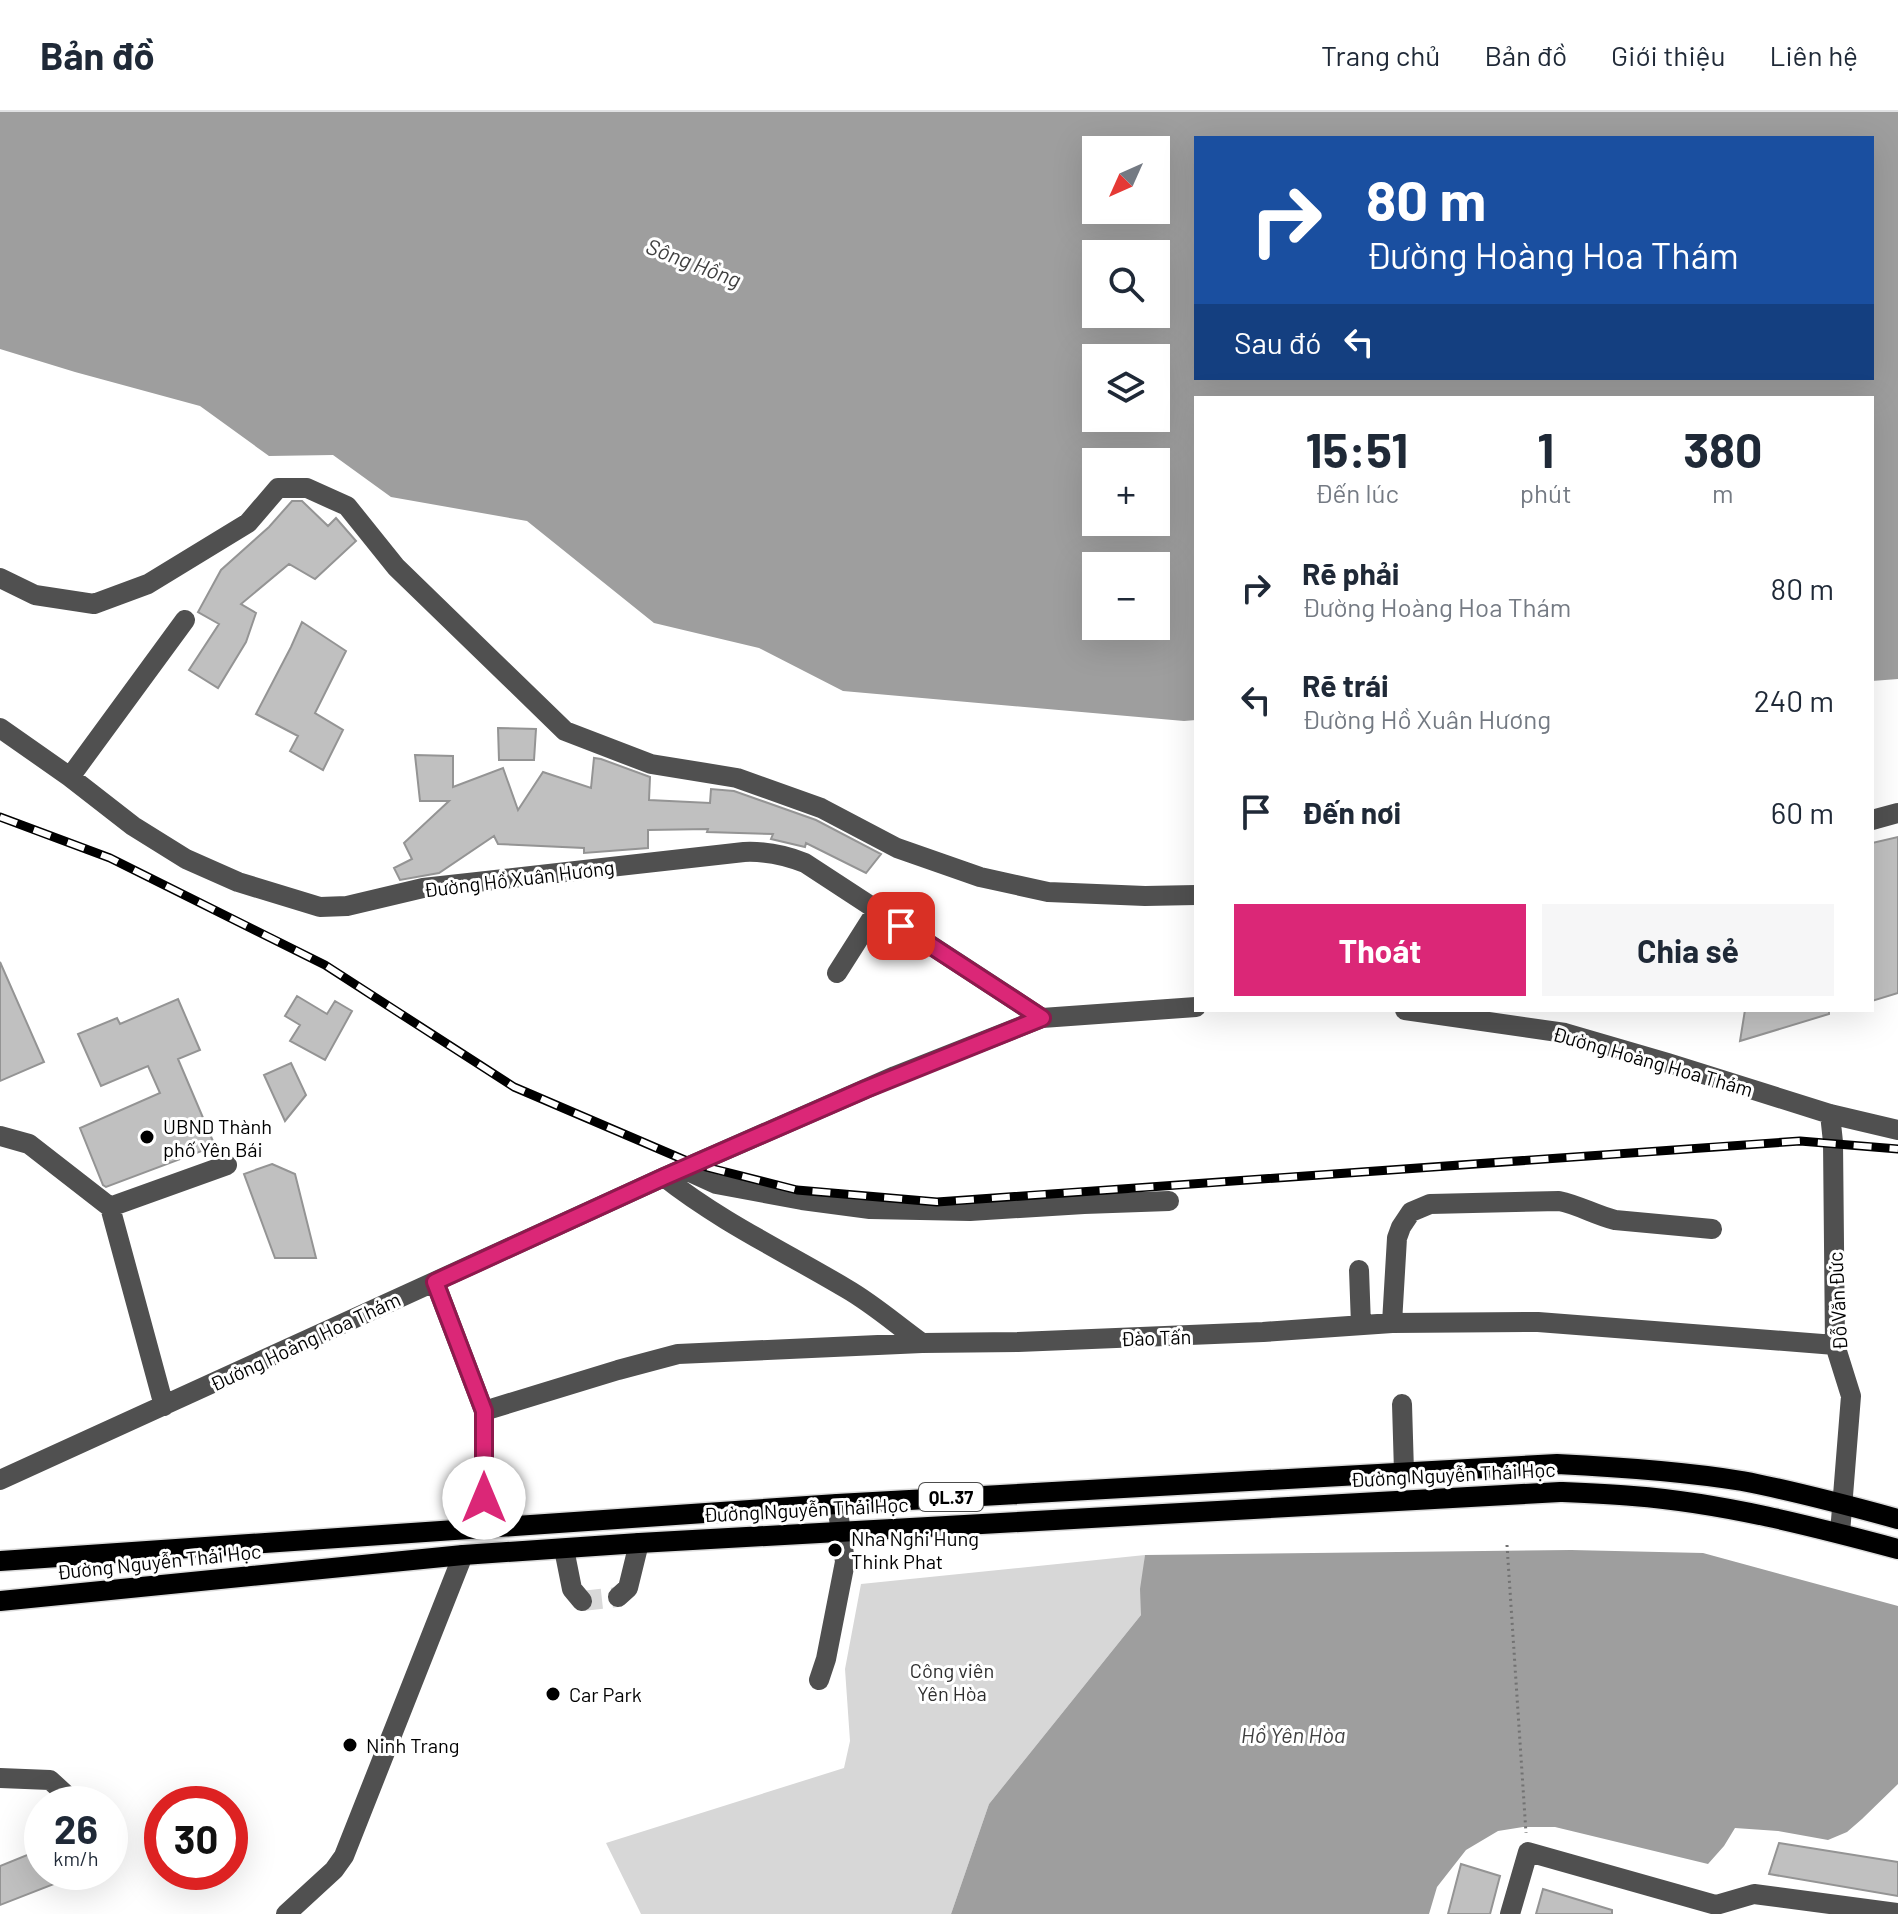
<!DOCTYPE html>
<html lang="vi">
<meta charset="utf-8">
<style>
body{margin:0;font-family:Barlow,sans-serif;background:#f6f6f7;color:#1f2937;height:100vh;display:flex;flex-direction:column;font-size:30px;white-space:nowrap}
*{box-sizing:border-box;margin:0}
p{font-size:26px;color:#747a83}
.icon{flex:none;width:44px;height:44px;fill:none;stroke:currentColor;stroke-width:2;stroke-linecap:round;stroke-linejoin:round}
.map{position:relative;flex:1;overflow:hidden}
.panel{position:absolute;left:1194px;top:284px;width:680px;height:616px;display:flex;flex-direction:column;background:#fff;border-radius:0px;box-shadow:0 8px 32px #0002}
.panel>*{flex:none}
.top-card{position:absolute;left:1194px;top:24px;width:680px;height:244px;border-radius:0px;box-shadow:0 8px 32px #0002;background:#1a4fa0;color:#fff;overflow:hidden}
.needle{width:52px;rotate:225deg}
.fabs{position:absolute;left:1082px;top:24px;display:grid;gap:16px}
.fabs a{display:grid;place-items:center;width:88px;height:88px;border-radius:0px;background:#fff;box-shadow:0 8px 32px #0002;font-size:40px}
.speed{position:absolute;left:24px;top:1674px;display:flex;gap:16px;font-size:40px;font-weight:700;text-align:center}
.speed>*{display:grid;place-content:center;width:104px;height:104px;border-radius:50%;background:#fff;box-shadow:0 8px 32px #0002;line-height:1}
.speed small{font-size:20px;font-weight:400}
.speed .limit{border:12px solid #d22;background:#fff;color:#111}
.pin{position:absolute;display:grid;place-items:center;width:68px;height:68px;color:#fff;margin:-34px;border-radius:16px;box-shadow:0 4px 12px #0006}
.me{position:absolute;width:88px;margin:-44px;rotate:0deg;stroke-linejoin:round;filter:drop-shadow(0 0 6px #0008)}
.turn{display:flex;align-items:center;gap:28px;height:168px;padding:0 40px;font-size:36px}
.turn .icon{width:104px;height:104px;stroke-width:2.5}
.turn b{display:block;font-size:56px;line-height:68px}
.then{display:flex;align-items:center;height:76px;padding:0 40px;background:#0003;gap:16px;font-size:30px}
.eta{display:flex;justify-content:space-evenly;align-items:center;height:136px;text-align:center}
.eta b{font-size:48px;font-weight:700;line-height:56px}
.cta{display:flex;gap:16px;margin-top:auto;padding:16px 40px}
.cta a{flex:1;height:92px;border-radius:0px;background:#db2777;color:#fff;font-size:32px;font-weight:700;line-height:92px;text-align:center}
.cta a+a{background:#f6f6f7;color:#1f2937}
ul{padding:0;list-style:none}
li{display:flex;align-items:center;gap:24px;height:112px;padding:0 40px}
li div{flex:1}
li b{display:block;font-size:30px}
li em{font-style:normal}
header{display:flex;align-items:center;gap:48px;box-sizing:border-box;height:112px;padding:0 40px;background:#fff;border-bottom:2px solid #e0e1e3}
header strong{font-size:38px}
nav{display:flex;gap:44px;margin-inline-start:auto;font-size:28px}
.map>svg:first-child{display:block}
.green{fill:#d7d7d7}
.water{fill:#9e9e9e;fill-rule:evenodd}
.building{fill:#c0c0c0;stroke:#949494;stroke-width:2}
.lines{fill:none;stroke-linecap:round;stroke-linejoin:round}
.minor-tunnel{stroke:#d9d9d9;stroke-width:20;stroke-dasharray:20 10;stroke-linecap:butt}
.major-casing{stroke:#dbdbdb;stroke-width:23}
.path{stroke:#727272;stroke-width:3;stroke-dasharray:2 4;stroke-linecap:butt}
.minor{stroke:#505050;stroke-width:20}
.major{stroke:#000;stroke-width:20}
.rail-casing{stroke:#000;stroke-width:9}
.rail{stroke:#fff;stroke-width:6;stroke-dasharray:18;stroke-linecap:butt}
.route-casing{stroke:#8e194d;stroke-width:20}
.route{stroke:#db2777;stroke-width:14}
.poi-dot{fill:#000;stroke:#fff;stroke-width:3}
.labels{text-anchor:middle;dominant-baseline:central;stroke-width:6;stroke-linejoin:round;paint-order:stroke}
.shield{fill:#fff;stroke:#4c4c4c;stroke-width:2}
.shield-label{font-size:18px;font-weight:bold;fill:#000}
.street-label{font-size:20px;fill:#000;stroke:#fff}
.poi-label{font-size:20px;fill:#000;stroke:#fff;text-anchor:start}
.park-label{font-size:20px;fill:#2e2e2e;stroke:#fff}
.water-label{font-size:22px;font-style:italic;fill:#3f3f3f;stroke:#fff}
</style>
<header>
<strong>Bản đồ</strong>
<nav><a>Trang chủ</a><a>Bản đồ</a><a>Giới thiệu</a><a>Liên hệ</a></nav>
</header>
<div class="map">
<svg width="1898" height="1802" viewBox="0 0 1898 1802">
<rect width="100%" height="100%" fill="#fff"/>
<!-- green -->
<path class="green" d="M1145,1443l-4,60 -152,189 -38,110h-310l-35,-71 238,-75 6,-27 -5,-72 16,-85z"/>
<!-- water -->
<path class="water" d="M0,0h1898v567l-26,2v-283h-676v322l-12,1 -341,-30 -84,-43 -105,-25 -127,-102 -136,-24 -58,-42 -64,1 -69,-50 -125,-34 -75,-23zM1196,26h676v240h-676zM1096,38h60v60h-60zM1096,142h60v60h-60zM1096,246h60v60h-60zM1096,350h60v60h-60zM1096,454h60v60h-60z
M1571,1438l132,3 195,53v178l-36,35 -15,13 -19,8 -50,-9 -43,-3 -11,18 -16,18 -153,-37h-32l-25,4 -32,19 -29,37 -8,27h-478l38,-110 152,-189 -1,-26 5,-34z"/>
<!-- building -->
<path class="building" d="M292,389h10l26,25 8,-8 20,23 -41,38 -26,-15 -48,40 15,9 -10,29 -28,46 -29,-18 30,-46 -21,-12 23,-42 48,-43z
M302,510l44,29 -31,62 28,17 -20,40 -33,-19 8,-15 -42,-22 35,-67z
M498,616l38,1 -2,31h-35z
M415,643l38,1v31l50,-19 15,42 25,-38 48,16 3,-30 7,1 49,18 -1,23 61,3 1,-14 23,2 82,29 65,34 -15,19 -60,-30 -1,4 -34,-8 2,-5 -66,-2 1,-3 -60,1v18l-64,5v-5l-86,-4 -4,-8 -55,37 -39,7 -6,-12 18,-9 -8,-16 45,-42h-29z
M1898,725v156l-26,8v-158z
M0,850l44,100 -44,19z
M297,884l30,18 8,-13 17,10 -27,49 -35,-19 10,-16 -15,-9z
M178,887l22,51 -22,9 37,87 -109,41 -3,-2 -23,-57 80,-35 -12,-27 -47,20 -23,-52 39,-16 3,6z
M1745,898h84v4l-89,27z
M291,951l15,32 -21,26 -21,-46z
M272,1052l23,10 21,84h-41l-31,-84z
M1779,1731l119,19v34l-129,-22z
M42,1737v23h7l5,12 -54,21v-39z
M1461,1752l39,12 -10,38h-42z
M1543,1777l69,21v4h-76z"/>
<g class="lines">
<!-- minor-tunnel -->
<path class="minor-tunnel" d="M582,1489l36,-4"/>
<!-- major casing -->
<g class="major-casing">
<path id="major" d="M0,1449l837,-57 720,-40c62,3 124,7 185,17 53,10 105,24 156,38
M0,1489l463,-46 176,-12 921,-51c24,1 49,2 73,4 90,7 179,30 265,53"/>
</g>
<!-- path -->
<path class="path" d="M1507,1433l19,288"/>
<!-- minor -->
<path class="minor" d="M0,466l35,17 59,9 54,-20 100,-61 30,-35h29l40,18 49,61 169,164 86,33 86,14 84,30 76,40 83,29 68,15 97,4 51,-1
M0,616l70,49 63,49 53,33 52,23 82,25 27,-1 76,-18 321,-36c22,-1 41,3 61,11l237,155
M70,665l115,-157
M1872,708l26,-7
M837,861l40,-63
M1405,898l160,23 103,30 162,51 68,16
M1830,1002l3,28 2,203 16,51 -11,137
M0,1024l29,8 81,63 54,199
M683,1057l33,15 86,16 68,9 100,2 114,-7 85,-3
M664,1065c57,45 121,75 183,112 26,15 50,36 75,54
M110,1095l117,-42
M1359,1158l2,55
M435,1170l49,129v116
M1392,1211l5,-85 4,-11 10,-15 19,-8 129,-3c20,4 36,14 56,19l97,9
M1402,1292l2,68
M484,1299l134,-41 60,-16 244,-11 96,-1 245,-10 129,-9 146,-1 297,23
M0,1368l664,-303 231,-101 147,-58 154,-11
M564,1437l8,40 10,12
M618,1485l10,-9 11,-45
M819,1568l7,-21 19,-97 -8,-58
M0,1666l50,2 26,24
M286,1802l48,-44 10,-14 119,-301
M1510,1802l18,-62 188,53 38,-11 144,19"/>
<!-- major -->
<use href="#major" class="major"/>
<!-- rail casing -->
<g class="rail-casing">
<path id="rail" d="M0,705l110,41 215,107 189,122 180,77 103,26 140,12 863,-61 98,8"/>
</g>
<!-- rail -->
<use href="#rail" class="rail"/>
</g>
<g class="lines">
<!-- route casing -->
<g class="route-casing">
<path id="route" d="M484,1386v-87l-49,-129 229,-105 202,-88 176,-71 -141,-92"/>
</g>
<!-- route -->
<use href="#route" class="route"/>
</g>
<!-- markers -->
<g class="poi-dot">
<circle cx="147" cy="1025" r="8"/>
<circle cx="835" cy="1438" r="8"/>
<circle cx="553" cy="1582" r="8"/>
<circle cx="350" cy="1633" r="8"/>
</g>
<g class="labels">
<!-- shield labels -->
<rect class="shield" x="919" y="1371" width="64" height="28" rx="6"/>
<g class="shield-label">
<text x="951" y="1385">QL.37</text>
</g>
<!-- street labels -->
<g class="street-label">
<text transform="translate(519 766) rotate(-7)">Đường Hồ Xuân Hương</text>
<text transform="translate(1653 949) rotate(16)">Đường Hoàng Hoa Thám</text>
<text transform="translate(1837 1189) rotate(-93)">Đỗ Văn Đức</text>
<text transform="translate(1156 1225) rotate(-2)">Đào Tấn</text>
<text transform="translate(305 1229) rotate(-25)">Đường Hoàng Hoa Thám</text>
<text transform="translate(1453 1362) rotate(-3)">Đường Nguyễn Thái Học</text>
<text transform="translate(806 1397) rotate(-3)">Đường Nguyễn Thái Học</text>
<text transform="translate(159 1449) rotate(-6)">Đường Nguyễn Thái Học</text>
</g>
<!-- poi labels -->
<g class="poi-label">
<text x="163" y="1014">UBND Thành<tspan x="163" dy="23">phố Yên Bái</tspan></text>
<text x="851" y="1426">Nha Nghi Hung<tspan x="851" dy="23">Think Phat</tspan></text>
<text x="569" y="1582">Car Park</text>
<text x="366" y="1633">Ninh Trang</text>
</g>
<!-- park labels -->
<g class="park-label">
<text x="952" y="1558">Công viên<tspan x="952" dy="23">Yên Hòa</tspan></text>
</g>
<!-- water labels -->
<g class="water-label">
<text transform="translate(694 150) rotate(21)">Sông Hồng</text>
<text x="1293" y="1622">Hồ Yên Hòa</text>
</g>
</g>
</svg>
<div class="fabs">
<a><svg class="needle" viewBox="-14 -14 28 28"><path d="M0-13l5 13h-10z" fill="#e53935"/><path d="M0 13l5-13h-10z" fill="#747a83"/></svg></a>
<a><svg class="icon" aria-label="search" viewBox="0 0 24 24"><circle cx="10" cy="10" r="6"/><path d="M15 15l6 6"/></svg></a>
<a><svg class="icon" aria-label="layers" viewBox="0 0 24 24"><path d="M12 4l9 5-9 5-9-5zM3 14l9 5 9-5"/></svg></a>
<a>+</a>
<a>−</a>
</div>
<div class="speed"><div>26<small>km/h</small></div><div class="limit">30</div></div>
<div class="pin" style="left:901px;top:814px;background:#d93025"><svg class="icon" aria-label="arrive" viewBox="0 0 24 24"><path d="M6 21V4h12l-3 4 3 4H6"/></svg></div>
<svg class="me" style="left:484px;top:1386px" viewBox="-20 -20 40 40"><circle r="19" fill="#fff"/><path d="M0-13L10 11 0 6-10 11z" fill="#db2777"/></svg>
<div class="top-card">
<div class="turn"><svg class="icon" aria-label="right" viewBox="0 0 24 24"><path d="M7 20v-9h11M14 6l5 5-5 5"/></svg><div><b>80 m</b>Đường Hoàng Hoa Thám</div></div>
<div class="then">Sau đó<svg class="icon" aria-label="left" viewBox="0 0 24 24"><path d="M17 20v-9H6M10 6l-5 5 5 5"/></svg></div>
</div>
<section class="panel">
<div class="eta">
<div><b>15:51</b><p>Đến lúc</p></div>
<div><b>1</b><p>phút</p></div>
<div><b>380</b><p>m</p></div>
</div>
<ul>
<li><svg class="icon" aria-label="right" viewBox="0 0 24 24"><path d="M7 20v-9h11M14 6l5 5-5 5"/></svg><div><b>Rẽ phải</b><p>Đường Hoàng Hoa Thám</p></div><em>80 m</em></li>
<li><svg class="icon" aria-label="left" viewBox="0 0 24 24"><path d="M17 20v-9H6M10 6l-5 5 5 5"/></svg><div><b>Rẽ trái</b><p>Đường Hồ Xuân Hương</p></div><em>240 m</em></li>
<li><svg class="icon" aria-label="arrive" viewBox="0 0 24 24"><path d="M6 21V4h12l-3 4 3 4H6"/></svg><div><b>Đến nơi</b></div><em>60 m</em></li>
</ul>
<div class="cta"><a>Thoát</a><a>Chia sẻ</a></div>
</section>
</div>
